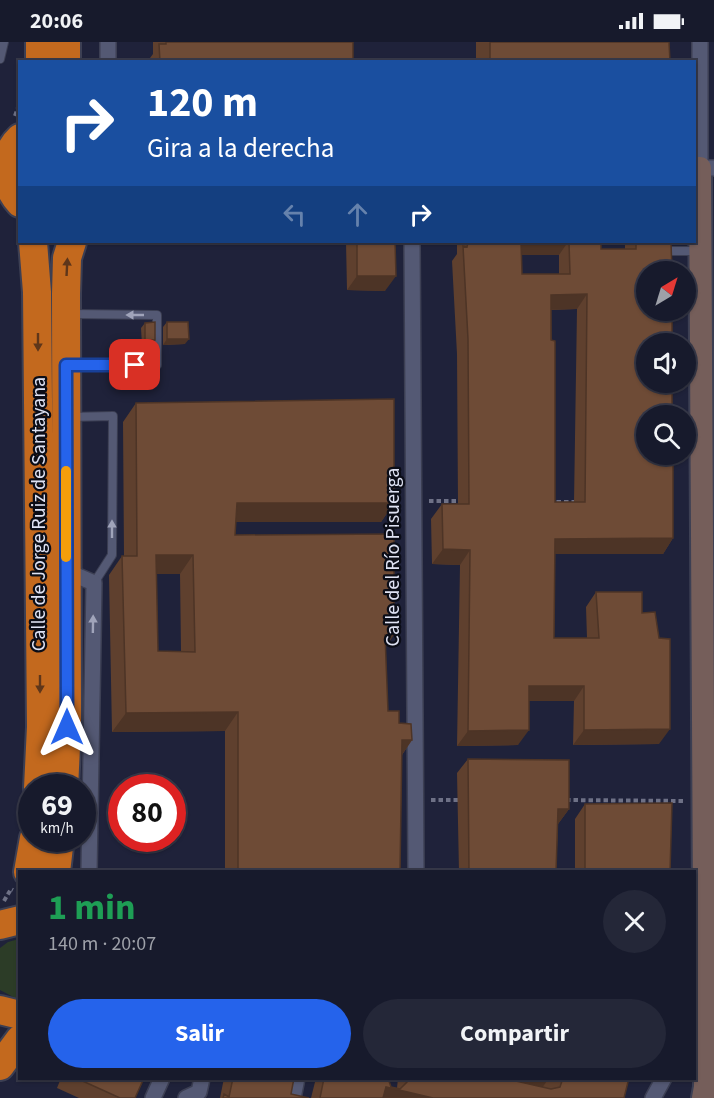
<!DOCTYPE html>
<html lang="es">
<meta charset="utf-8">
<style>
body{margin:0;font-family:"Source Sans 3",sans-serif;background:#242738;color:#f1f3f6;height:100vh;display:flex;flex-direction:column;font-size:22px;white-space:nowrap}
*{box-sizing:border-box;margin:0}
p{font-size:20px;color:#9ea1a9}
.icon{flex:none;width:33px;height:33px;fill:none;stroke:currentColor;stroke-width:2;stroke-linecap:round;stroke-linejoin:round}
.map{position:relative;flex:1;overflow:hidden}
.panel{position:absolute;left:18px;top:828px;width:678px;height:210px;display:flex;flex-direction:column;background:#171a2c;border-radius:0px;box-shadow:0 2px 4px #0004,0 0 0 2px #363848}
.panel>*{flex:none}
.hud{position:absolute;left:18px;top:18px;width:678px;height:183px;border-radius:0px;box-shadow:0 2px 4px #0004,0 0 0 2px #363848;background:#1a4fa0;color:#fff;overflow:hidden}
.needle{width:39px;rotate:38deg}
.fabs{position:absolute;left:636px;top:219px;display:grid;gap:12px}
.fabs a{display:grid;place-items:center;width:60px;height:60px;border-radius:50%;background:#171a2c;box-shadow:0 2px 4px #0004,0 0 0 2px #363848;font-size:30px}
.speed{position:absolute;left:18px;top:732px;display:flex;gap:12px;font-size:30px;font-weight:700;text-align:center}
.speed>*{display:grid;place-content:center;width:78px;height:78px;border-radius:50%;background:#171a2c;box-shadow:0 2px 4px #0004,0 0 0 2px #363848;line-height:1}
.speed small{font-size:15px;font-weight:400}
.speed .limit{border:9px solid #d22;background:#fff;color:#111}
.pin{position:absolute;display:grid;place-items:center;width:51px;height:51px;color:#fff;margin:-26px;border-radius:12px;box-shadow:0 3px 9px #0006}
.me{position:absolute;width:66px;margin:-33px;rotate:0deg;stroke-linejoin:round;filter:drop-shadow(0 0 4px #0008)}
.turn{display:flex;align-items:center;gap:21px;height:126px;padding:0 30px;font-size:27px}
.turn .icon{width:78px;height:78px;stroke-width:2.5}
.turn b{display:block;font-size:42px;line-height:51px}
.lanes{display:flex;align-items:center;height:57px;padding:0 30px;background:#0003;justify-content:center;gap:30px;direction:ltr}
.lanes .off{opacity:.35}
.round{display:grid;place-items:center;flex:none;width:63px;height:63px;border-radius:32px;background:#242738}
.head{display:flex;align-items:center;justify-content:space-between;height:102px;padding:0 30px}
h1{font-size:36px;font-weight:700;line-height:45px;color:#1e9e55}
.primary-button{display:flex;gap:12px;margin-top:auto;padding:12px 30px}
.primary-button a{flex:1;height:69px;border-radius:36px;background:#2563eb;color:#fff;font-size:24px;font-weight:700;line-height:69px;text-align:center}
.primary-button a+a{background:#242738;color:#f1f3f6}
.status{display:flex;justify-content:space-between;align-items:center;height:42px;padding:0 30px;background:#171a2c;direction:ltr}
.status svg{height:16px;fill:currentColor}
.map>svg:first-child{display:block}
.green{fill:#2c3c27}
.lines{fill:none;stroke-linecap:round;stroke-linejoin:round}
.lane-casing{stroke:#3c3f53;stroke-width:10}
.street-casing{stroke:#3c3f53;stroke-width:18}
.secondary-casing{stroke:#3c3f53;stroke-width:26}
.highway-casing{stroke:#3c3f53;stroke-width:32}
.path{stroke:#6e7186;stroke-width:4;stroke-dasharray:4.5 3;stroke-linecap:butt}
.lane{stroke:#545974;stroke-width:8}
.street{stroke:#545974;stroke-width:15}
.secondary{stroke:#755e5a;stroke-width:22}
.highway{stroke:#c3691e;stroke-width:28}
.wall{fill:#5f402e;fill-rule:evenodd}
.shaded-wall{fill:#4d3426}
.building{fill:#6e4b36;stroke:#4d3426;stroke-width:1.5;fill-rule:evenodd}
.oneway{fill:#5e361a}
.oneway2{fill:#a0a4ba}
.route-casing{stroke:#184099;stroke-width:15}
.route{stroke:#2563eb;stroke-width:10}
.slow{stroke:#f59e0b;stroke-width:10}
.labels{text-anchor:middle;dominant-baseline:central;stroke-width:4.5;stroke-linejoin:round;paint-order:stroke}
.street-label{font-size:20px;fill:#dfe2f3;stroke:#0b0d17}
</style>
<div class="status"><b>20:06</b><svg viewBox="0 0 49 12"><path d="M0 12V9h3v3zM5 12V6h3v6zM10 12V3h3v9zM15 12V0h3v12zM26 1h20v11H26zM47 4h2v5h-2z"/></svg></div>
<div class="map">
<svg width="714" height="1056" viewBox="0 0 714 1056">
<rect width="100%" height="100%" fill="#1f223a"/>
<!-- green -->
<path class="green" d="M19,897h1l-1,61 -19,-10v-42l8,-6z"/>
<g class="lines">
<!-- lane casing -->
<g class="lane-casing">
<path id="lane" d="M0,17l4,-17
M652,200l13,9h33
M71,323h86v-50l-85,-1
M70,375l43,-1 -1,139 -18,28"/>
</g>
<!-- street casing -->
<g class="street-casing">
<path id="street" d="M108,0v20
M700,0v126h14
M412,200l4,630
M66,529l28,12 -5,289
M153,1056l9,-20
M186,1056l13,-6 3,-14
M293,1056l4,-20
M653,1056l11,-20"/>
</g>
<!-- secondary casing -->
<g class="secondary-casing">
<path id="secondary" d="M694,126h6l5,919 -2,11"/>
</g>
<!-- highway casing -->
<g class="highway-casing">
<path id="highway" d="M40,0v20
M66,0v20
M20,96c-19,18 -17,46 0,65
M33,200l4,50 4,435 -3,61
M64,746l3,-61 -1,-433 1,-36 5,-16
M28,830l6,-34
M56,830l4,-34
M0,883l20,-5
M0,968l20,5
M0,1024l20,-27"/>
</g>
<!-- path -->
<path class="path" d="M15,74l5,-14
M429,459h32
M549,460h29
M431,758h31
M566,758l118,1
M4,859l7,-12 2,1"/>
<!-- lane -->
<use href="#lane" class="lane"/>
<!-- street -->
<use href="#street" class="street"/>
<!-- secondary -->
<use href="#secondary" class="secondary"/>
<!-- highway -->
<use href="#highway" class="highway"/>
</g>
<!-- wall -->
<path class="wall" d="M153,0h73l127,20h-206l6,-8z
M476,0h193l1,20h-194z
M346,200h49l-10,49 -38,-1z
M457,200h144v7h24v-7h46l2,296 -10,16h-108l-1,84h33l-1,-31 10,-15 46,21 17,131 -86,1 1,-44h-45l-11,44 -61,1 3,-181 -28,-1 -1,-45 11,-15h16l-1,-150 -5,-93 5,-7zM521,213h38v19h-37zM577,267l-3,193h-19l-4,-192z
M167,280l18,22 -22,1v-18z
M145,281l6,22h-9l-1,-17z
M136,361l258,100 -13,19h-145l-1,13 150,113 3,63 11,12 13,17 -10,15 -2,117h-175v-141l-113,1 -3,-157 13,-19h2l-1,-134zM156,532h24l1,77h-23z
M468,717l101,50 -11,15 -2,48h-97l-2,-99z
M585,762l85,68h-95v-53z
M61,1036h83l-9,20h-56l-22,-10z
M224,1036h70l-3,16 18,4h-89z
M316,1036h72l3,9 6,1 1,-10h231l-5,20h-313z"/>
<!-- shaded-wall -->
<path class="shaded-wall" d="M520,200h48l-9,13h-49z
M357,234h39l-11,15 -38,-1z
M587,252l-10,15 -36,1 10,-15z
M167,297h22l-4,5 -22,1z
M145,298h10l-4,5h-9z
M237,461h157l-13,19h-157z
M673,496l-10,16h-119l11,-15z
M443,507l27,1 -10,15 -28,-1z
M156,513h37l-13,19h-37z
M385,593h9l-13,19z
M529,644h55l-10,15h-56z
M238,670l-13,19 -113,1 14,-19z
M670,687l-11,15 -86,1 11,-15z
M529,688l-11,15 -61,1 11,-15z
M402,698h10l-13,19z
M558,767h11l-11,15h-10z
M497,1036h52l-7,10z
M386,1045l47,11h-55z"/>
<!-- building -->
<path class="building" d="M166,0h187v20h-193l-1,-18h7z
M490,0h179l1,20h-180z
M357,200h38l1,34h-39z
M468,200h53l1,32h48l-1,-32h32v7h35v-7h35l1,30h-26v38h26v34h-26v38h26v34h-26v38h27v84l-118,1 -1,99h45l-3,-46h46v21l13,-1 4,26 11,1v90l-86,1v-44h-55v44l-61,1 2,-181 -27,-1 -1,-45h27l-1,-165 -5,-93 4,1zM587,252l-2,208h-30v-161l-4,-1v-45z
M155,280v18h-10v-17z
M167,280h21l1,17h-22z
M394,357v104h-157l-2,32 159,-1v101h-9l3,76h11v12l12,1 1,16h-10l-2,132h-162v-160l-112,1 -4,-157h15l-1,-153zM156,513h37l2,97 -37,-1z
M468,717l101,1v49h-11l-2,63h-87z
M672,761l-2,69h-85v-68z
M76,1036h68l-9,20h-15z
M233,1036h61l-3,16 18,4h-86l1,-4 5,3z
M324,1036h64l3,9 9,2 7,-7 1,-4h95l48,11 9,-2 2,-6v-3h67l-5,20h-191l-47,-11 -3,11h-63z"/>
<!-- one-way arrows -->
<defs><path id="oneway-solid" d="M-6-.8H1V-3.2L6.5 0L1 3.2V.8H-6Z" transform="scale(1.5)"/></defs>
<g class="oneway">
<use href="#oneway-solid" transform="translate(67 225) rotate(-87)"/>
<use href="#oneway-solid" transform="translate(38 300) rotate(90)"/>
<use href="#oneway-solid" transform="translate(40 642) rotate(90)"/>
</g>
<g class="oneway2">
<use href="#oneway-solid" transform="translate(135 273) rotate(-180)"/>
<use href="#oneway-solid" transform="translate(112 487) rotate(-90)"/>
<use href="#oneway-solid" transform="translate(93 582) rotate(-89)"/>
</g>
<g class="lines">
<!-- route casing -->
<g class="route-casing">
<path id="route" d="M67,685l-1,-362h69"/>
</g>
<!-- route -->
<use href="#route" class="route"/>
<!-- slow -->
<path class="slow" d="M66,429v86"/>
</g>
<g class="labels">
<!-- street labels -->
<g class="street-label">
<text transform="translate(39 472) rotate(-90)">Calle de Jorge Ruiz de Santayana</text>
<text transform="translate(393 515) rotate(-90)">Calle del Río Pisuerga</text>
</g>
</g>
</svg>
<div class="fabs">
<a><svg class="needle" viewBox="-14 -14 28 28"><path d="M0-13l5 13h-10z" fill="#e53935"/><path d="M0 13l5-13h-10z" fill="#9ea1a9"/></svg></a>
<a><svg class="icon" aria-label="sound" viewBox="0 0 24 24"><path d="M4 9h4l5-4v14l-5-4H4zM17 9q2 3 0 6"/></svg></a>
<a><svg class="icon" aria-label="search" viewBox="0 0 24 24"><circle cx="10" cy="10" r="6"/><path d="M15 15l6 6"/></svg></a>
</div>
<div class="speed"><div>69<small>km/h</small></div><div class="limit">80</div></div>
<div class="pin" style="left:135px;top:323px;background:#d93025"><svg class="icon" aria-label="arrive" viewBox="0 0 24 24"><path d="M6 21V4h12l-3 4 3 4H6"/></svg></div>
<svg class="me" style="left:67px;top:685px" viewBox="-20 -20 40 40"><path d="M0-17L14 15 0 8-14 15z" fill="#2563eb" stroke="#fff" stroke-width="4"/></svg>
<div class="hud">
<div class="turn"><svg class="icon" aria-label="right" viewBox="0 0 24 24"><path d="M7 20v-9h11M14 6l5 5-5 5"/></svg><div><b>120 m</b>Gira a la derecha</div></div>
<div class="lanes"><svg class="icon off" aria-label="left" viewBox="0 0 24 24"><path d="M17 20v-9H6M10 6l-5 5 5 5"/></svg><svg class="icon off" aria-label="ahead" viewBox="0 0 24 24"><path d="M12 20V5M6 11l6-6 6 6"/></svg><svg class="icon" aria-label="right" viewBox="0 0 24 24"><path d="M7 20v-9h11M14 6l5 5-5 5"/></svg></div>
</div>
<section class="panel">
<div class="head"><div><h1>1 min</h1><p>140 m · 20:07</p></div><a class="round"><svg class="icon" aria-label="close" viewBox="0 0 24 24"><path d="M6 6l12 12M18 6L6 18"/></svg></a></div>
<div class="primary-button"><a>Salir</a><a>Compartir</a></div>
</section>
</div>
